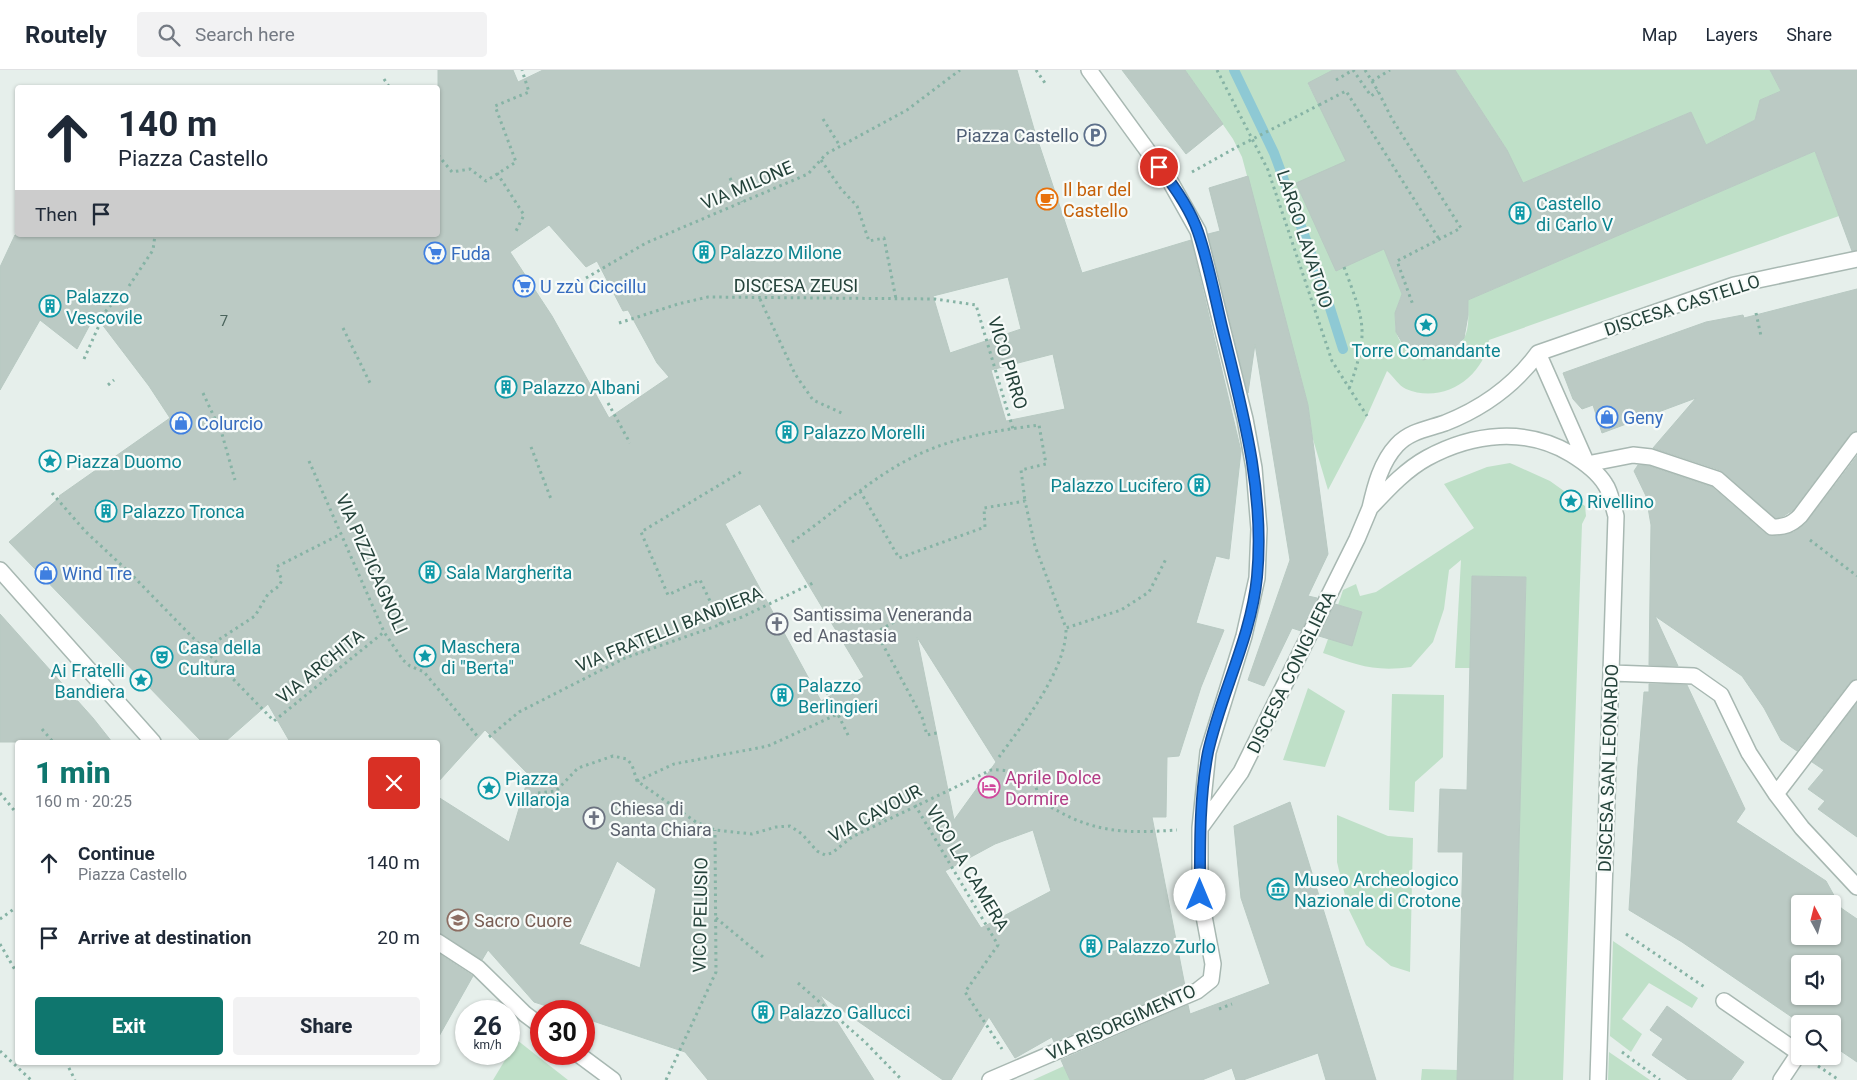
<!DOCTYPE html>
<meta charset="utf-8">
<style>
body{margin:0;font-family:Roboto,sans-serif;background:#f2f2f3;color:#1f2937;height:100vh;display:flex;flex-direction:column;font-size:19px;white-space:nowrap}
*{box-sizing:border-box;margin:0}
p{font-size:16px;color:#747a83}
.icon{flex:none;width:28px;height:28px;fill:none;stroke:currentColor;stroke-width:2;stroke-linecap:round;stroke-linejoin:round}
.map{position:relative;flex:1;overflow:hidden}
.panel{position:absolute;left:15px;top:670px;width:425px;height:325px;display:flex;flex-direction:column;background:#fff;border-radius:5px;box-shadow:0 1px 4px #0004}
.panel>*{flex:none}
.hud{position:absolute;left:15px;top:15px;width:425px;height:152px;border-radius:5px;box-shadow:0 1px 4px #0004;background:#fff;color:#1f2937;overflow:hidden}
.needle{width:32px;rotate:353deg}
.tools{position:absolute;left:1791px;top:825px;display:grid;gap:10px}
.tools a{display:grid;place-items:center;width:50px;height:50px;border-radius:5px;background:#fff;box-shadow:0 1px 4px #0004;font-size:25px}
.speed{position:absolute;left:455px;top:930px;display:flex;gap:10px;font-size:25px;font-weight:700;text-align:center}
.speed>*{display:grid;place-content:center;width:65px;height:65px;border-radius:50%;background:#fff;box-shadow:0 1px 4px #0004;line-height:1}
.speed small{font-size:12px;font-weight:400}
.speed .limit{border:8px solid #d22;background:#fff;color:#111}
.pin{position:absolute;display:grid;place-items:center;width:42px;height:42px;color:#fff;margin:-21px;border:2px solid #fff;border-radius:50%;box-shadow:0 1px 5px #0007}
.me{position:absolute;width:55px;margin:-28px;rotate:0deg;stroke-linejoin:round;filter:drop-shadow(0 0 4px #0008)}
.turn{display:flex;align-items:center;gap:18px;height:105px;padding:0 20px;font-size:22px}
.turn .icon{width:65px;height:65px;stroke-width:2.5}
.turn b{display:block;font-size:35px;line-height:42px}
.then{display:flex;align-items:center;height:48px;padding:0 20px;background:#0003;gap:10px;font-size:19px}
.round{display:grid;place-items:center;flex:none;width:52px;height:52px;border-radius:5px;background:#f2f2f3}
.headline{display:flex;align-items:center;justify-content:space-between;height:85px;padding:0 20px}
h1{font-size:30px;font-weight:800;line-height:38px;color:#0f766e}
.action{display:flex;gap:10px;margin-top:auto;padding:10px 20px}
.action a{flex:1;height:58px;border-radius:5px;background:#0f766e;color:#fff;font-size:20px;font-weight:800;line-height:58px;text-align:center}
.action a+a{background:#f2f2f3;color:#1f2937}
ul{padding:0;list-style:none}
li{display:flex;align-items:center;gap:15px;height:75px;padding:0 20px}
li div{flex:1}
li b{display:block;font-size:19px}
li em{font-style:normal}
header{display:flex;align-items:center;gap:30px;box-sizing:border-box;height:70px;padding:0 25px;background:#fff;border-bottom:1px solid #e0e1e3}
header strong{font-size:24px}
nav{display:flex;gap:28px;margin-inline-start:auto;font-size:18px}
.search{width:350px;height:45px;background:#f2f2f3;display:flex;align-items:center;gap:12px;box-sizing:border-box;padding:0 18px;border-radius:5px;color:#747a83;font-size:19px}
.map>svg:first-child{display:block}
.green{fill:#bfe0c8}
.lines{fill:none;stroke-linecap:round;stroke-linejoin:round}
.stream{stroke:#8ec9d4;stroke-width:10}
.building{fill:#bbcac4;stroke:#b8c9c2;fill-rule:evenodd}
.lane-casing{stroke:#a8b8b2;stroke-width:18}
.street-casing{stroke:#a8b8b2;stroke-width:18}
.path{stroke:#86b3a5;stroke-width:3;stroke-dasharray:2.5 4;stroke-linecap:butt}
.lane{stroke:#fff;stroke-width:15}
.street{stroke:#fff;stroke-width:15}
.path-bridge{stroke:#86b3a5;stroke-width:3;stroke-dasharray:2.5 4;stroke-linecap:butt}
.route-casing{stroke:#114b97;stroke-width:12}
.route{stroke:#1a73e8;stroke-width:9}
.labels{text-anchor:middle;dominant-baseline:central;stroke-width:4.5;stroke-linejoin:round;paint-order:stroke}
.number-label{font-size:15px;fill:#4a645c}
.service-label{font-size:18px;fill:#4e5e75;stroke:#f7fbf9;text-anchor:end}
.street-label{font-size:18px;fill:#24423a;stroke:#f7fbf9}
.food-label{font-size:18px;fill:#c56008;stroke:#f7fbf9;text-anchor:start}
.culture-label{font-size:18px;fill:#0d838f;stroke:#f7fbf9;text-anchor:start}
.shop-label{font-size:18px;fill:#366cbe;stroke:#f7fbf9;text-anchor:start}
.worship-label{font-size:18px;fill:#5b616d;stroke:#f7fbf9;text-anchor:start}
.hotel-label{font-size:18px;fill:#b23c85;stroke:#f7fbf9;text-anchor:start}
.education-label{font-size:18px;fill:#785e54;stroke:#f7fbf9;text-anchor:start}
</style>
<header>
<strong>Routely</strong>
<div class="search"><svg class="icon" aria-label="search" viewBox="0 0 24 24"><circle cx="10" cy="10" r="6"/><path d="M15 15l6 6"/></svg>Search here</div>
<nav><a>Map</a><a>Layers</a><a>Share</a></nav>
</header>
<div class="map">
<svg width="1857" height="1010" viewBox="0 0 1857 1010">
<rect width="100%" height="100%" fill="#e6efeb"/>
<!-- green -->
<path class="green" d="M1185,0h148l-25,14 11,21 24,-3 48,164 11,28c-5,12 -9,24 -6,37 8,33 52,36 68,7 6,-10 4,-27 4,-38l347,-149 24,65 -350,124c-5,37 -46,65 -83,49 -7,-3 -13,-13 -19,-18l-20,45 -39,74 -16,-54 -4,-31 -66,-248 -9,-18z
M1455,0h315l11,21 -21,9 -5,20 -49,25 -15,-33 -168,71 -44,-14 28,-19z
M1510,393l40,18 35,25 1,10 -4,8 -19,556h-50l13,-503 -53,-1 -3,92h-15l6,-108 -12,10 -5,39 -11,33 -22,25c-37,5 -54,-2 -88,-14l5,-14 34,-27 -24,-7 5,-15 13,-6 4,12 16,-4 98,-64 -30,-44 43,-17z
M1308,618l37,23 -20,56 -42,-7z
M1392,624l52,1 -1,62 -28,25 -1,30 -25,-2z
M1337,745l51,21 25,2 -3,134 -19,-6 -25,-21 -18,-37 -11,-46z
M1613,871l85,57 -6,10 -43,-25 -27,36 20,15 -11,18 -21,-16z
M517,970l51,40h-75z
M1609,982l41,28h-42z
M1064,996l6,14h-37z
M1422,999l36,1 -1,10h-36z"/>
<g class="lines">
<!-- stream -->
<path class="stream" d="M1234,0l40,83 49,133 20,63"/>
</g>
<!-- building -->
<path class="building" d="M438,0h75l5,12 25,-12h474l17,59 48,144 109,-33 50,211 -12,108 -13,-3 -20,67 28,7 -23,57 -22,69 -12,1 -1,60h-14l33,169 -131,56 -2,-5 -37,21 -26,-41 -38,63h-8l-123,-85 54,85h-166l-23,-28 -101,-34v-7h-22l-28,-9 -46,-52 -6,10 -44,-27v-136l71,45 20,-67 -44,-45 -47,52v-40h-148l-22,-38 -43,38h-23l-193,-200 51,-45 -1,-1 111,-78 -21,-32 -54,-71 -18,34 -37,-29 -40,70v-123l15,-32h423zM549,155l37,42 11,-6 26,50 5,-1 29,53 12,14 -60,41 -57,-102 -42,-64zM1008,207l13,52 -71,24 -17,-57zM1053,284l12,55 -59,12 -15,-51zM760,434l104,173 -43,24 -96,-177zM917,567l79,125 -42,58zM1033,760l18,61 -70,37 -36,-57 50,-27zM617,791l39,28 -16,79 -61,-24z
M1122,0h63l38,54 -37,30z
M1333,0h122l52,80 16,33 168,-71 15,33 49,-25 5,-20 21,-9 -11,-21h87v180l-5,1 -37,-100 -347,149v15l-4,23 -15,16 -26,6 -16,-9 -11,-19 -1,-19 7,-19 -18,-45 -48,22 -40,-88 50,-22 -38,-78z
M1248,106l60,229 20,149 -20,42 9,2 -16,33 -9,-3 -28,58 -16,-6 42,-120 -35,-216 -7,49 -40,-159 12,-3 -11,-43z
M1857,219v142l-7,3 -57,76 -11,7 -7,1 -55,-48 -67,-22 43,-50 -94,35 -9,-28 -11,4 -9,-10 -10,-26 143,-51 37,-7 1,3z
M1857,386v223l-7,3 -53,69 -16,-11 -17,-32 -22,-32 -87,-60 23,50 -29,-1 2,-140 -5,-29 -12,-25 4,-6 11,1 63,21 54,47 11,2 17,-4 12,-9z
M1472,506l54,1 -13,503h-56l6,-228h-25l2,-63 27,1z
M1335,534l27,8 -10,34 -33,-10z
M0,544l93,104 19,24h-112z
M1649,614l38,1 58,124 -9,13 90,59 15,27 16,11v143l-25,-17v-21h-30l-120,-82 -53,-32 9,-144 6,-74h5zM1800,834h32v32h-32zM1800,894h32v32h-32z
M1857,633v134l-39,-28 7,-8 -17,-12 16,-19 -12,-8z
M1290,732l86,278h-50l-8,-27 -75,27h-7l-4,-12 -30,12h-132l-9,-20 127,-55 2,9 80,-30 -29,-86 -7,-72z
M438,883l35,23 -35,62z
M1667,936l77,56 -13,18h-43l-36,-25 11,-16 -13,-9z"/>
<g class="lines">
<!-- lane casing -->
<g class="lane-casing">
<path id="lane" d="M1587,394l46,-9 18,2 66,22 55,48c12,0 19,-2 28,-11l57,-76
M1724,931l75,52 -18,27"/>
</g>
<!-- street casing -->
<g class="street-casing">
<path id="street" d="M1538,283l196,-68 123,-26
M1587,394l-49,-111c-24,33 -55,55 -93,70 -17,6 -35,8 -48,22 -16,17 -22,41 -27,63 17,-18 35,-38 57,-50 46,-25 99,-31 144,-4 13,8 26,17 34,30 6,8 8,23 11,32l-18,564
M0,500l153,172
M1612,603l82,3 27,19 28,58 27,41 26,34 55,59
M1776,724l81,-106
M1201,757l40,-55 116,-233 13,-31
M438,872l40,26 47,46 16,12
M578,984l35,26
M990,1010l207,-89 14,-11 2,-16 -13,-69v-67l8,-76 36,-116 13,-58 2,-49 -5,-61 -9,-49 -47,-188 -27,-48 -82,-113"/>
</g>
<!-- path -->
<path class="path" d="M1036,0l11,16
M1217,0l51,100 64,191 35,55
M1365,0l13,21 14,28 69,109 -64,33 16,44
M384,9l6,9
M1336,10l17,-10 18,26 7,-5
M1372,11l18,-11
M1319,35l27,-14 93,148
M823,49l17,27
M438,85l14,17 18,-3 16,12 30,-19 -21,-56 34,-14 -7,-22
M821,90l20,29 16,17 12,35 15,-3 12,61
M1192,102l45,-25
M497,103l27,42 -8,16
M730,108l12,24
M1344,197c21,56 25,65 5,122
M586,208l60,-35 162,-69 18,-20 81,-44 53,-40
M129,216l24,-36 2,-15
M760,229l35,75 18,26 31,14
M1756,243l5,23
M619,253l59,-19 30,-7 227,2 41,6 37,124
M343,258l28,57
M84,289l21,-47 6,-7
M108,315l6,-5
M203,323l19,41 13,46
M608,333l22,40
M531,377l20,52
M309,391l75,171 19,28 7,6 14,6 54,65
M860,421l39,67 86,-31 -1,-19 41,-7 10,45 31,82 55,-18 28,-18 18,-35
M52,423l33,38 46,43 143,147 110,-89
M1810,470l47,36
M792,472c44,-30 83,-69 132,-90 36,-16 77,-22 115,-27l7,39 -25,6 4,31
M911,543l-35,19 46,85 5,18 10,-2
M721,554l-21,-44 -32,15 -27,-63 100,-60
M203,580l52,-34 13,-22 11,-8 3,-6 -6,-13 65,-33
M827,622l22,45
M42,659l11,13
M489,667l30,-25 106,-54 117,-41 71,-34
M999,687c24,-33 68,-88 67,-129
M637,711l37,-17 94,-18 70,-32
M0,723l18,22
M538,723l18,-2 22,-23 35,-12 14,3 5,6 5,16 59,41 19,8 37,4 24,-7 14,-1 12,8 15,17 8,4 7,-2 20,-16 139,-67c14,-1 32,3 43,14 4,5 3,13 7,17 4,4 12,7 17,10 41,23 74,22 119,19
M915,735l83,140 -33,47 37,57
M880,741l4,10
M716,848l47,39
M0,849l18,-13
M1626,864l80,54
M0,874l18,31
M798,913l67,59 37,38
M1219,939l13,-5
M0,981l31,29
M1622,982l38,28
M66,992l9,18
M1818,996l21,14
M666,1010l50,-108 -1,-142"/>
<!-- lane -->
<use href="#lane" class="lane"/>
<!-- street -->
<use href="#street" class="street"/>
<!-- path-bridge -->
<path class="path-bridge" d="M1237,77l82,-42"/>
</g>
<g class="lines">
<!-- route casing -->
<g class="route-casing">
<path id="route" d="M1159,97c15,19 31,41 39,65 11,32 17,66 25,99 20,81 42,162 34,246 -6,61 -36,116 -49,175 -9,47 -8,96 -8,143"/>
</g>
<!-- route -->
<use href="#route" class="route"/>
</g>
<!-- icons -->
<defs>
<g id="parking-ring" transform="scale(1.125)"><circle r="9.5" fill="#f7fbf9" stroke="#5c6f8a" stroke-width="1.5"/><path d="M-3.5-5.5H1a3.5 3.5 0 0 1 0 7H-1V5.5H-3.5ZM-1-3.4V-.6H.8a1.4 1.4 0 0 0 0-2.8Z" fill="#5c6f8a"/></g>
<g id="cafe-ring" transform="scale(1.125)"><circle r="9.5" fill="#f7fbf9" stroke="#e8710a" stroke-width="1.5"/><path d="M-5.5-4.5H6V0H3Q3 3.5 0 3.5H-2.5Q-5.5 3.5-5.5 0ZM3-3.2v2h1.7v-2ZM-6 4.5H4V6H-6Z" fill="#e8710a"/></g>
<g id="building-ring" transform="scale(1.125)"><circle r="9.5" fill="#f7fbf9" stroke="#0f9aa8" stroke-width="1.5"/><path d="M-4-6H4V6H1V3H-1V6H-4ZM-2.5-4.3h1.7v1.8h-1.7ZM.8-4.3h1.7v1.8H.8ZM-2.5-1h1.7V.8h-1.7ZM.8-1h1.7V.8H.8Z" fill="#0f9aa8"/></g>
<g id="supermarket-ring" transform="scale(1.125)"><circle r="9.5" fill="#f7fbf9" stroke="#3f7fe0" stroke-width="1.5"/><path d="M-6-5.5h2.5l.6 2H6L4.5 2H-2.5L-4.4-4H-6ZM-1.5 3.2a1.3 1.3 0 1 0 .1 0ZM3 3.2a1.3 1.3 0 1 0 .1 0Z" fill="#3f7fe0"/></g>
<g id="sight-ring" transform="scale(1.125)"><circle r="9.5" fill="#f7fbf9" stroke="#0f9aa8" stroke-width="1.5"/><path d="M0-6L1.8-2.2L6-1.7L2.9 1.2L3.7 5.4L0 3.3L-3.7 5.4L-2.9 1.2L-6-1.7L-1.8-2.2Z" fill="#0f9aa8"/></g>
<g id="shop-ring" transform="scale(1.125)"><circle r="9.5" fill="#f7fbf9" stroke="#3f7fe0" stroke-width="1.5"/><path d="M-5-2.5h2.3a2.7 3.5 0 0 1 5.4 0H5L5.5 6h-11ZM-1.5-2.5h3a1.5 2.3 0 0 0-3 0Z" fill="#3f7fe0"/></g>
<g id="church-ring" transform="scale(1.125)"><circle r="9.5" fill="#f7fbf9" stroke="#6b7280" stroke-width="1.5"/><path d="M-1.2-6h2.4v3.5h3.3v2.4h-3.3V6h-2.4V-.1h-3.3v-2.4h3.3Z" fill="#6b7280"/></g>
<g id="theatre-ring" transform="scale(1.125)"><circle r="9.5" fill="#f7fbf9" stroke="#0f9aa8" stroke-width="1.5"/><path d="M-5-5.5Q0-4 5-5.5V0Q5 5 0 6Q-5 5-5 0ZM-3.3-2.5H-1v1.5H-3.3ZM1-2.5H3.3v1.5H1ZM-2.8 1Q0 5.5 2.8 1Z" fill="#0f9aa8"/></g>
<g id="hotel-ring" transform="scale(1.125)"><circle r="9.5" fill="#f7fbf9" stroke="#d1479c" stroke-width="1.5"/><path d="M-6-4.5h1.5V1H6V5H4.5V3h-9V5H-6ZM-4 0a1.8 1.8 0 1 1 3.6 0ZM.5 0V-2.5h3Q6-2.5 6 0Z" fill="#d1479c"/></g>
<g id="museum-ring" transform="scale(1.125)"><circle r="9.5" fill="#f7fbf9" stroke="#0f9aa8" stroke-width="1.5"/><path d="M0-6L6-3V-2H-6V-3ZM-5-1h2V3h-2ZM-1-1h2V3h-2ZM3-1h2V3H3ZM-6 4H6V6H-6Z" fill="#0f9aa8"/></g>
<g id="school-ring" transform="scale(1.125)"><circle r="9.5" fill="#f7fbf9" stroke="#8d6e63" stroke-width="1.5"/><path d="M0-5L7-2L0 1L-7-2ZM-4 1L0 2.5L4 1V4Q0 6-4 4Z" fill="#8d6e63"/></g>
</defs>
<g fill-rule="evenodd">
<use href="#parking-ring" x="1095" y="65"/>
<use href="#cafe-ring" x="1047" y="129"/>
<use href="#building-ring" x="1520" y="143"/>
<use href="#building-ring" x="704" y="182"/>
<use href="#supermarket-ring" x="435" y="183"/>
<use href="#supermarket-ring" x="524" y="216"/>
<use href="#building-ring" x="50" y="236"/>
<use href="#sight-ring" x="1426" y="255"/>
<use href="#building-ring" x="506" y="317"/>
<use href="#shop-ring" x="1607" y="347"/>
<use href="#shop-ring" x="181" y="353"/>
<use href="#building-ring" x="787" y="362"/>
<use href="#sight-ring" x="50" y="391"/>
<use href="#building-ring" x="1199" y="415"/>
<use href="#sight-ring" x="1571" y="431"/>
<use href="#building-ring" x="106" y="441"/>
<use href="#building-ring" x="430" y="502"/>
<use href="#shop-ring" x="46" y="503"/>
<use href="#church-ring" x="777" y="554"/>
<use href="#sight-ring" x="425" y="586"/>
<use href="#theatre-ring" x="162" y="587"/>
<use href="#sight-ring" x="141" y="610"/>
<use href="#building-ring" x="782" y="625"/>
<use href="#hotel-ring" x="989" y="717"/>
<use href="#sight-ring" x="489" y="718"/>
<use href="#church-ring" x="594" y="748"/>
<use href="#museum-ring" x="1278" y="819"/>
<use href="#school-ring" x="458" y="850"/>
<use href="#building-ring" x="1091" y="876"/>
<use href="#building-ring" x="763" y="942"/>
</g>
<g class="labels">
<!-- number labels -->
<g class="number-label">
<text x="224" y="251">7</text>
</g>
<!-- service labels -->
<g class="service-label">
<text x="1079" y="65">Piazza Castello</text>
</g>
<!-- street labels -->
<g class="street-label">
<text transform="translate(747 115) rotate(-23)">VIA MILONE</text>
<text transform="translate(1305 169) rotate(72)">LARGO LAVATOIO</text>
<text x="796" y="215">DISCESA ZEUSI</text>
<text transform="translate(1682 235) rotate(-18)">DISCESA CASTELLO</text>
<text transform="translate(1008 293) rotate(73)">VICO PIRRO</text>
<text transform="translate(372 494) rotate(66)">VIA PIZZICAGNOLI</text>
<text transform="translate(669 559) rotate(-22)">VIA FRATELLI BANDIERA</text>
<text transform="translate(320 596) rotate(-39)">VIA ARCHITA</text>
<text transform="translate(1291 602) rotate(-64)">DISCESA CONIGLIERA</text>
<text transform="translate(1608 698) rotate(-88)">DISCESA SAN LEONARDO</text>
<text transform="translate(875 743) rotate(-28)">VIA CAVOUR</text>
<text transform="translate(968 798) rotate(59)">VICO LA CAMERA</text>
<text transform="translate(700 845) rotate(-89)">VICO PELUSIO</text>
<text transform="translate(1121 952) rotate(-24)">VIA RISORGIMENTO</text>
</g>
<!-- food labels -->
<g class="food-label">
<text x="1063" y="119">Il bar del<tspan x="1063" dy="21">Castello</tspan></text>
</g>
<!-- culture labels -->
<g class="culture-label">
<text x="1536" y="133">Castello<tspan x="1536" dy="21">di Carlo V</tspan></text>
<text x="720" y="182">Palazzo Milone</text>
<text x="66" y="226">Palazzo<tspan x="66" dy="21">Vescovile</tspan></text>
<text x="1426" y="280" text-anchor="middle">Torre Comandante</text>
<text x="522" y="317">Palazzo Albani</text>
<text x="803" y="362">Palazzo Morelli</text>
<text x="66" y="391">Piazza Duomo</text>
<text x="1183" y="415" text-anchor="end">Palazzo Lucifero</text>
<text x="1587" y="431">Rivellino</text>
<text x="122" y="441">Palazzo Tronca</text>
<text x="446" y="502">Sala Margherita</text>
<text x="441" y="576">Maschera<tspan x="441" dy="21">di "Berta"</tspan></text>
<text x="178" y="577">Casa della<tspan x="178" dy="21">Cultura</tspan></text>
<text x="125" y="600" text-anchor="end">Ai Fratelli<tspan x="125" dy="21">Bandiera</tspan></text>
<text x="798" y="615">Palazzo<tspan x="798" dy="21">Berlingieri</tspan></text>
<text x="505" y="708">Piazza<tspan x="505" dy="21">Villaroja</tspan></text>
<text x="1294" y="809">Museo Archeologico<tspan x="1294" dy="21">Nazionale di Crotone</tspan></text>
<text x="1107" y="876">Palazzo Zurlo</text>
<text x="779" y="942">Palazzo Gallucci</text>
</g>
<!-- shop labels -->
<g class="shop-label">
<text x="451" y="183">Fuda</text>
<text x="540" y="216">U zzù Ciccillu</text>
<text x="1623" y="347">Geny</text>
<text x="197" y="353">Colurcio</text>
<text x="62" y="503">Wind Tre</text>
</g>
<!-- worship labels -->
<g class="worship-label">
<text x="793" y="544">Santissima Veneranda<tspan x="793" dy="21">ed Anastasia</tspan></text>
<text x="610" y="738">Chiesa di<tspan x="610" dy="21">Santa Chiara</tspan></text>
</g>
<!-- hotel labels -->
<g class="hotel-label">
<text x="1005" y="707">Aprile Dolce<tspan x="1005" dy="21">Dormire</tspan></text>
</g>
<!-- education labels -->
<g class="education-label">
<text x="474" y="850">Sacro Cuore</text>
</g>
</g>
</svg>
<div class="tools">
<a><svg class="needle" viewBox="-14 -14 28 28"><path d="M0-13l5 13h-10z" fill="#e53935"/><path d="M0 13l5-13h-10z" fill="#747a83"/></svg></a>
<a><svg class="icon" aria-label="sound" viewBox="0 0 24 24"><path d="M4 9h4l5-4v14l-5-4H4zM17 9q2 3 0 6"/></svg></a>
<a><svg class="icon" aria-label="search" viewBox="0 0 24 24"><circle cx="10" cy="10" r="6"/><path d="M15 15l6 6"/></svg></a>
</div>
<div class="speed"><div>26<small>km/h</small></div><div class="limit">30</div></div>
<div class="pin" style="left:1159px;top:97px;background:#d93025"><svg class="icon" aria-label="arrive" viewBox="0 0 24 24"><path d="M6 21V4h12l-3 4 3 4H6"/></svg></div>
<svg class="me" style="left:1200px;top:825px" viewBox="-20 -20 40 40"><circle r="19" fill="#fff"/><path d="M0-13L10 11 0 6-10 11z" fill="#1a73e8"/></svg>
<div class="hud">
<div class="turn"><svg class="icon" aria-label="ahead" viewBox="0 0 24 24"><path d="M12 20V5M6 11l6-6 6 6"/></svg><div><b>140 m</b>Piazza Castello</div></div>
<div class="then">Then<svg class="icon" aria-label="arrive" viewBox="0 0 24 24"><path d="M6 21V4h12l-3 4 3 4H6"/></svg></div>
</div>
<section class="panel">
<div class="headline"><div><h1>1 min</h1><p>160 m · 20:25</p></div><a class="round" style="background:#d93025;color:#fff"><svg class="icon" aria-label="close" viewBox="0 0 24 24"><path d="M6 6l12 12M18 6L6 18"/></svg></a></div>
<ul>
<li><svg class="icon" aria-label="ahead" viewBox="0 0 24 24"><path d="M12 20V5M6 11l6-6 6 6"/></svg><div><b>Continue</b><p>Piazza Castello</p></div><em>140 m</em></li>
<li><svg class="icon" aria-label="arrive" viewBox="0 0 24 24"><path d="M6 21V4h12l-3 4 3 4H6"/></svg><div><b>Arrive at destination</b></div><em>20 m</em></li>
</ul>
<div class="action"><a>Exit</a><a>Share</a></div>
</section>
</div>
